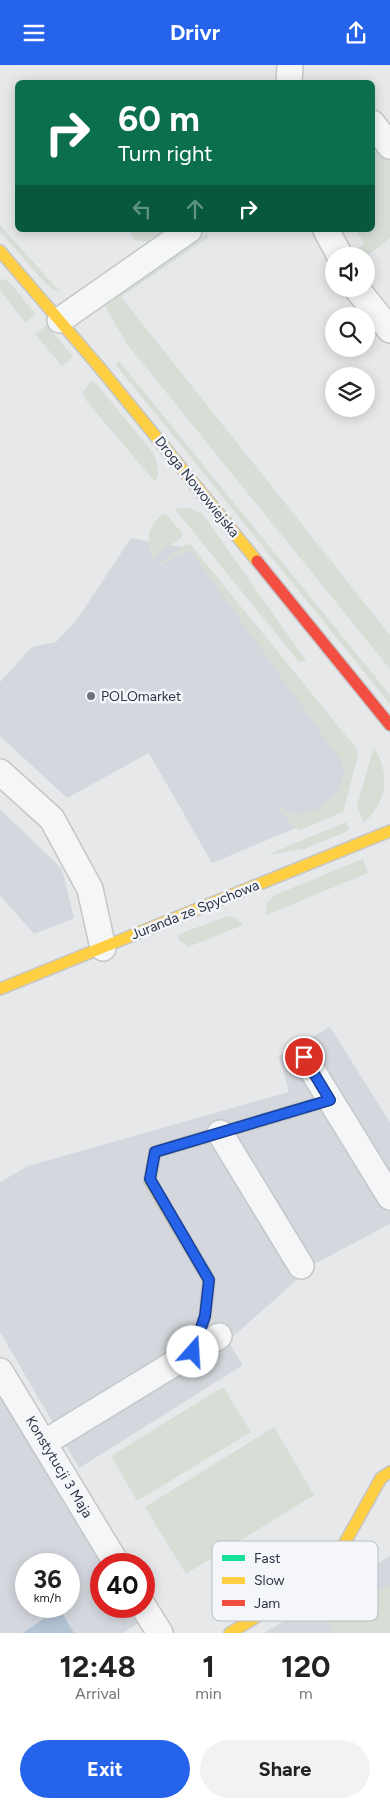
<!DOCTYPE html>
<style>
body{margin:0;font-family:Figtree,sans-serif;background:#f2f2f2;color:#222;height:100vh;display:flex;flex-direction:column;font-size:19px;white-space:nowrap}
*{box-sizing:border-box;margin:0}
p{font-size:16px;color:#767676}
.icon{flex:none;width:28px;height:28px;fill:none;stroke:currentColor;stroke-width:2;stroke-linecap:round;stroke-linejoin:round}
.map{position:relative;height:1568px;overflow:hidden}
.side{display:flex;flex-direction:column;background:#fff;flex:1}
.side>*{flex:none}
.banner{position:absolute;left:15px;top:15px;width:360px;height:152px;border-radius:8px;box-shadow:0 2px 12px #0003;background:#0b6e4f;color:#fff;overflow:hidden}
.buttons{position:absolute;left:325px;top:182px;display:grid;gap:10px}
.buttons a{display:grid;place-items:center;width:50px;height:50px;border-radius:50%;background:#fff;box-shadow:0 2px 12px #0003;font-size:25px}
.speed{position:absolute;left:15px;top:1488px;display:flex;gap:10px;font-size:25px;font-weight:700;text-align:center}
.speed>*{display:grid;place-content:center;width:65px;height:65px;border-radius:50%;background:#fff;box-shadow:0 2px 12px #0003;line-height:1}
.speed small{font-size:12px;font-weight:400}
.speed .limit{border:8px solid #d22;background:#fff;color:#111}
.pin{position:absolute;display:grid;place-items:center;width:42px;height:42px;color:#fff;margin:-21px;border:2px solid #fff;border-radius:50%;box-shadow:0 1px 5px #0007}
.me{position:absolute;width:55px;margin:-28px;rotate:19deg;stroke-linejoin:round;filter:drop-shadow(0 0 4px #0008)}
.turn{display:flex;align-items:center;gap:18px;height:105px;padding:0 20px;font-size:22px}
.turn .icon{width:65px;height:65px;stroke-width:2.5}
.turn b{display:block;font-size:35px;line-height:42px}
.lanes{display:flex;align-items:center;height:48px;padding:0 20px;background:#0003;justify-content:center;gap:25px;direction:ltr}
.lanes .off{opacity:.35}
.eta{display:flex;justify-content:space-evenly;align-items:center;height:85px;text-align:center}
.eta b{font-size:30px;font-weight:700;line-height:35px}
.action{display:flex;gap:10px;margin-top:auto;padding:10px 20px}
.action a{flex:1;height:58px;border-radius:30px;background:#2563eb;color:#fff;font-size:20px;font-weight:700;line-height:58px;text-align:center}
.action a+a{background:#f2f2f2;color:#222}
header{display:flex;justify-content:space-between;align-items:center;height:65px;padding:0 20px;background:#2563eb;color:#fff;font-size:22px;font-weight:700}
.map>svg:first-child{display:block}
.built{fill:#d4d7dd;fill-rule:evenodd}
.green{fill:#d6ded6}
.water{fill:#b4c4d5}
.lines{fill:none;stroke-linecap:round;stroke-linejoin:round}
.street-casing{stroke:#c4c6c8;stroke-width:28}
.fast-casing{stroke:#c4c6c8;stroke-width:14}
.slow-casing{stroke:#c4c6c8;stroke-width:14}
.jam-casing{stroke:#c4c6c8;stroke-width:14}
.street{stroke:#f5f6f7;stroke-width:25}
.fast{stroke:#16e098;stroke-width:11}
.slow{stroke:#ffcf43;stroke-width:11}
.jam{stroke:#f24e42;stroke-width:11}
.route-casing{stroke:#184099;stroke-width:12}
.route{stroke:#2563eb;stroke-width:9}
.poi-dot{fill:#6c737f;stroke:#f4f6f9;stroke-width:2}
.labels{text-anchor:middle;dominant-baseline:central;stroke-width:5;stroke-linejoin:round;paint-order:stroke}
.street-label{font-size:14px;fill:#2b3445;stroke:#f4f6f9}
.poi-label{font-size:14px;fill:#2b3445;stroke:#f4f6f9;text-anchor:start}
.key{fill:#f4f6f9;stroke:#b8bcc3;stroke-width:1}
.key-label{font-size:14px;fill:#2b3445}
</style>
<header><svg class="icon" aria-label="menu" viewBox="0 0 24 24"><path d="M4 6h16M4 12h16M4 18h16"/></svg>Drivr<svg class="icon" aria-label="share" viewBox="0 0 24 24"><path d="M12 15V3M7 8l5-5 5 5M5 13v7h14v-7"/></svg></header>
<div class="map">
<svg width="390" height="1568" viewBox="0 0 390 1568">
<rect width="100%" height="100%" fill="#e6e8ea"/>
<!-- built -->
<path class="built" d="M131,473l62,11 156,213 -10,48 -127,53 -63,-110 -82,45 -67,-62v-54l32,-35 24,-5 20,-21z
M0,744l62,60 12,49 -40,16 -34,-39z
M330,962l60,96v101l-74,39 -88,78 15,24 -164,103 -79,-136v-150l28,-16 261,-74 -10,-36z
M0,1327l106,172h-5v42h32l9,15 -19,12h-123zM26,1499h43v42h-43z
M390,1491v77h-126z"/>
<!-- green -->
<path class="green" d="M378,86l12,5v82l-24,19 -9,-1 -3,-6 10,-5 -7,-15h15l1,-77z
M0,160l61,68 -13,-7 -48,-54z
M128,165h37l-16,12 -15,-2z
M207,168l2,4 -88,60 269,338v34l-263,-325 -22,-38z
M4,214l5,3 27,32 -11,9 -25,-33v-10z
M47,260l26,32 -11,9 -27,-32z
M119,296l271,334v9l-275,-340z
M91,316l4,1 59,72c4,10 6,19 1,28l-67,-79 -6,-10z
M174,443h15l14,6 103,147 -7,1z
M165,448l18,21 -3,5 -28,19c-6,-19 -5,-33 13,-45z
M186,479l5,1 165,203 2,8 -15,56 -43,18 -7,-3 -16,-23c3,2 7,6 10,7 21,11 52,-12 56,-33 2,-7 0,-12 -3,-19l-149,-208 -16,5 -16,11 -1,-2z
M374,682c16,29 14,52 -10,76l-7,-17z
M346,757l4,8 -46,19 -37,6z
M363,794l5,14 -102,42 1,-12 8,-8z
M229,851l7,2 7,7 -55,22 -10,-8 1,-5z
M223,1322l28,45 -114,69 -26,-45z
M274,1362l40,68 -128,79 -41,-67z
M390,1519v49h-56l-6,-11z"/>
<!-- water -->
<path class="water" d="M59,1543l15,25h-51z"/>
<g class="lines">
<!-- street casing -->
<g class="street-casing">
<path id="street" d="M289,18l1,-18
M372,58l18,23
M326,165l14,26
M357,224l33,41
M60,255l129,-90
M0,707l52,47 38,70 13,59
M304,992l86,140
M220,1068l81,133
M0,1306l117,193
M44,1378l175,-107
M143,1541l17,27"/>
</g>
<!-- fast casing -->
<g class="fast-casing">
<path id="fast" d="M150,1116l5,-29 175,-52"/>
</g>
<!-- slow casing -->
<g class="slow-casing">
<path id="slow" d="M0,186l100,117 157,193
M0,924l390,-158
M150,1116l59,99 -4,36 -12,36
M230,1568l98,-60 53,-95 9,-6"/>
</g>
<!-- jam casing -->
<g class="jam-casing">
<path id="jam" d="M257,496l133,164"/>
</g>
<!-- street -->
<use href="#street" class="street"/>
<!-- fast -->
<use href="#fast" class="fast"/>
<!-- slow -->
<use href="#slow" class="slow"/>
<!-- jam -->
<use href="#jam" class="jam"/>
</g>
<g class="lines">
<!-- route casing -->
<g class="route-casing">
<path id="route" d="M193,1287l12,-36 4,-36 -59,-101 5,-27 175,-52 -26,-43"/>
</g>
<!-- route -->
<use href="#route" class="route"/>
</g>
<!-- markers -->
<circle class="poi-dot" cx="91" cy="631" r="5"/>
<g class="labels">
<!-- street labels -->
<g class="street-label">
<text transform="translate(197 422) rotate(51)">Droga Nowowiejska</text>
<text transform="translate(195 845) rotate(-22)">Juranda ze Spychowa</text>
<text transform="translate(59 1402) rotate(59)">Konstytucji 3 Maja</text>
</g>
<!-- poi labels -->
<g class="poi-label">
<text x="101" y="631">POLOmarket</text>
</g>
</g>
<!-- legend -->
<rect x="212" y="1476" width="166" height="80" rx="8" class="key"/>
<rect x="222" y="1490" width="23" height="6" fill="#16e098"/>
<rect x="222" y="1512" width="23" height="7" fill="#ffcf43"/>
<rect x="222" y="1535" width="23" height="6" fill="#f24e42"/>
<g class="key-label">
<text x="254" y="1498">Fast</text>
<text x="254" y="1520">Slow</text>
<text x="254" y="1543">Jam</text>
</g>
</svg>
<div class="buttons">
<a><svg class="icon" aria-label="sound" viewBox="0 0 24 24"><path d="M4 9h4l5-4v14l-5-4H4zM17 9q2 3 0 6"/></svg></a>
<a><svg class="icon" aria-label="search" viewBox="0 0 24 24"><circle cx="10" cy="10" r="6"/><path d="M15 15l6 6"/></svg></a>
<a><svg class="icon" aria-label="layers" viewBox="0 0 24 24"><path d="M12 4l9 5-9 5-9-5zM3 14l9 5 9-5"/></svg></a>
</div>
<div class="speed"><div>36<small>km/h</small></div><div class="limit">40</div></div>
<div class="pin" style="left:304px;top:992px;background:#d93025"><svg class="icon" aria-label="arrive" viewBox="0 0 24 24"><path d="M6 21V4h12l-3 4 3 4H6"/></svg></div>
<svg class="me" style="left:193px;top:1287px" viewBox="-20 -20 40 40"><circle r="19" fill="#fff"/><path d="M0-13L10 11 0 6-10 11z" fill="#2563eb"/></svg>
<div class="banner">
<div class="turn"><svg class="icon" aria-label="right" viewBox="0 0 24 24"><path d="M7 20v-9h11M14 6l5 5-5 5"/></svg><div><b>60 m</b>Turn right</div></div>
<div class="lanes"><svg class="icon off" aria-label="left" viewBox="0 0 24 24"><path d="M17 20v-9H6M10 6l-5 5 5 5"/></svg><svg class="icon off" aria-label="ahead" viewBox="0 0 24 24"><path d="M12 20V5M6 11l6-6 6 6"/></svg><svg class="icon" aria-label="right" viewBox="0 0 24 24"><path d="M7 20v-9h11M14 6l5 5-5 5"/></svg></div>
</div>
</div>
<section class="side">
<div class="eta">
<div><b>12:48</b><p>Arrival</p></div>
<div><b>1</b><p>min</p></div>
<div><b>120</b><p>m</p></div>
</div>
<div class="action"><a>Exit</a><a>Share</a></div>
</section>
